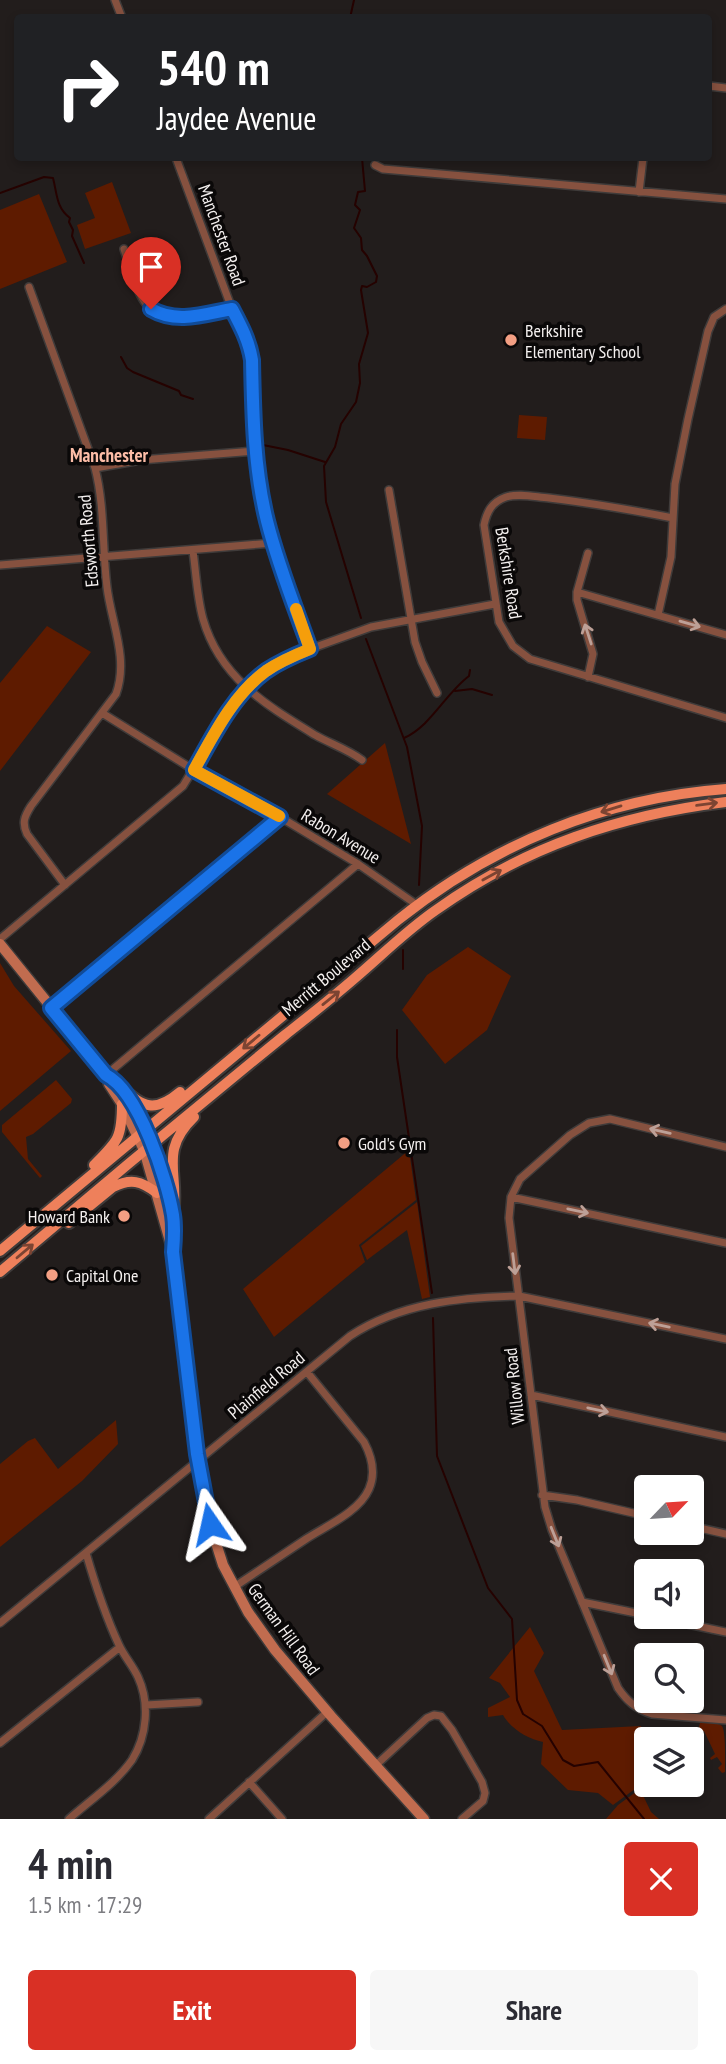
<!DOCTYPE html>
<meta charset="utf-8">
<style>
body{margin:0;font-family:"PT Sans Narrow",sans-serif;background:#f7f7f7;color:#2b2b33;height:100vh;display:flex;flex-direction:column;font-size:26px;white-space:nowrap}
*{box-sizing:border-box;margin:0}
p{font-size:23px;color:#7c7c81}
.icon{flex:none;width:38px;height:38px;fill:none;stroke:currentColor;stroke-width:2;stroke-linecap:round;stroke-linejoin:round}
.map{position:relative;height:1819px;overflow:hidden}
.side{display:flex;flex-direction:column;background:#fff;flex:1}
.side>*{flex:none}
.guide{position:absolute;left:14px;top:14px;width:698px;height:147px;border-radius:7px;box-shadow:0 4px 10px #0003;background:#202124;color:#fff;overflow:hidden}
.needle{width:46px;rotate:65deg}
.controls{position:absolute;left:634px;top:1475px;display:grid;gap:14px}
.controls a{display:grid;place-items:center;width:70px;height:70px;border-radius:7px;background:#fff;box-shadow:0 4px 10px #0003;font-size:35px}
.pin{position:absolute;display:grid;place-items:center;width:60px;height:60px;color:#fff;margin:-72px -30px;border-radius:50% 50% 50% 0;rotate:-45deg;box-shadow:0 0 7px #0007}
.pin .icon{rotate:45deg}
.me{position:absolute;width:77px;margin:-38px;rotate:349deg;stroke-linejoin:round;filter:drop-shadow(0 0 5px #0008)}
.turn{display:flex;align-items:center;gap:24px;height:147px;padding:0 28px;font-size:32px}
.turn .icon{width:91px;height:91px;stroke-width:2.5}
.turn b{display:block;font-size:49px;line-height:60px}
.round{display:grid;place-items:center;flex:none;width:74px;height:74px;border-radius:7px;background:#f7f7f7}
.summary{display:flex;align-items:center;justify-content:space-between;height:119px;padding:0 28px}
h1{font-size:42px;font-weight:700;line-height:52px}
.primary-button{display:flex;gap:14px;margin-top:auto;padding:14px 28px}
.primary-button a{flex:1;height:80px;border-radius:7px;background:#d93025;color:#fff;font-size:28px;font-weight:700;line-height:80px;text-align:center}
.primary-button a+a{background:#f7f7f7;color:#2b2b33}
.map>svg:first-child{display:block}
.green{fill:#5e1b00}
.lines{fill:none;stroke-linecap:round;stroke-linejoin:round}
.stream{stroke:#250200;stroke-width:2}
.street-casing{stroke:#3f3b3a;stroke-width:10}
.secondary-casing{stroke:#3f3b3a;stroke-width:13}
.primary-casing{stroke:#3f3b3a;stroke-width:14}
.street{stroke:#86513f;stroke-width:7}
.secondary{stroke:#c16c4f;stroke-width:10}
.primary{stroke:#ee805b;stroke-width:10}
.oneway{stroke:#bda097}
.oneway2{stroke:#7c4432}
.route-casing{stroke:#114b97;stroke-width:18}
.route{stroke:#1a73e8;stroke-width:12}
.slow{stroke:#f59e0b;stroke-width:12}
.poi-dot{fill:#f39f83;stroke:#0a0808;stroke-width:2.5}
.labels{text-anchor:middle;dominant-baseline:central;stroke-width:7;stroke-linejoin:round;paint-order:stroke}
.street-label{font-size:18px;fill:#f4f0ef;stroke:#0a0808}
.poi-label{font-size:18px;fill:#f4f0ef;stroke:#0a0808;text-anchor:start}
.neighbourhood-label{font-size:19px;font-weight:bold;fill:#fdbda7;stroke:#0a0808}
</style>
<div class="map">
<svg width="726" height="1819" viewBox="0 0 726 1819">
<rect width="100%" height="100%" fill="#221d1c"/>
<!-- green -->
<path class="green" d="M112,182l19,51 -46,16 -8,-24 18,-7 -10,-25z
M39,194l28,68 -67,27v-79z
M519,415l28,2 -2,23 -28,-2z
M47,626l44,26 -91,119v-88z
M385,743l26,101 -84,-50z
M468,947l43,29 -24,54 -42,34 -43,-54 25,-35z
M0,963l14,23 57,65 -71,60z
M56,1080l16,19 -1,4 -38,31 -7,3 2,22 14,17 -2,2 -38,-46v-7z
M409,1150l7,50 -57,45 6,17 -91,75 -31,-48z
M417,1202l13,95 -8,2 -15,-69 -40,30 -6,-14z
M116,1420l2,24 -36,37 -82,66v-83l28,-23 7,-3 23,31z
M530,1627l14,26 -10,18 28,59 79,-4 -2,60 -26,19 -15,-12 -30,-3 -27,-26 2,-22c-15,-3 -32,-13 -40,-27l-15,2v-9l22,-11 -10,-14 -11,-5z
M700,1723c5,0 18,-1 22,3 4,6 3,35 3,46l-3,1 -4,-5 4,-4 -5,-7 -6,3 -1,-2 5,-4 -11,-23h-6z
M640,1789l11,23 8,7h-53l12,-14z"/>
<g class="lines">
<!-- stream -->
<path class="stream" d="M350,18l4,-18
M0,193l44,-16 9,1c4,15 3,30 17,40l-1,4 4,8 -1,6 12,27
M121,357l6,11 6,4 46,19 2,4 12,4
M263,445l25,5 37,12
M361,618l-35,-116 -2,-36 11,-19 6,-23 15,-22 4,-19 -1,-19 9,-31 -7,-43 1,-4 5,1 9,-5 1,-6 -10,-20 -5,-6 -1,-12 -7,-10 6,-18 -5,-5 3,-13 7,-1 -3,-33
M366,639l41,108 15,79 -3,59
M455,691l17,-2 20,6
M404,738c27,-12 41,-44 65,-62l1,-6
M403,969v-19
M397,1030v27l35,236
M433,1318l4,138 51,132 24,31 5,81 6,14 19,12 21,34 11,6 24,-4 46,57"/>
<!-- street casing -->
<g class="street-casing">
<path id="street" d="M115,0l7,18
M709,86l17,2
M176,158l56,151 18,39 5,103 9,56 16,60 30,82
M375,165l8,4 343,30
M639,192l4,-34
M124,249c6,17 10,37 20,52 18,28 62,13 88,8
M29,287l66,181c10,39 7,79 12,119 4,35 22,71 9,107l-85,112c-7,11 -9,17 -4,28l38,51
M95,468l46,-8 114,-9
M389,490l26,152 7,20 15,31
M673,518c-41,-8 -82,-15 -124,-20 -14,-1 -30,-5 -43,-1 -14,5 -19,14 -22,28l15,97 14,24 17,13 196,59
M193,551c3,22 4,46 10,68 17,59 63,86 112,116 16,9 32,14 47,25
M588,553l-11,39v8l16,54 -5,23
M0,565l273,-22
M577,592l149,43
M658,615l13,-58 4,-73 13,-65 20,-88 6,-14 12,-8
M102,713l92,57 46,23 118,71 59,41
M0,939l183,-153 34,-56 29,-42 20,-17 44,-22 61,-22 124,-23
M52,1008l228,-191
M106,1075l252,-211
M726,1147l-116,-28 -21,4 -19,12 -50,44 -9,18 -2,21 36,289 7,23 66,158c9,13 18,21 34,26l74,6
M511,1197l215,46
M531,1395l195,42
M542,1495l35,5 69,16
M691,1526l35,8
M234,1587c24,-16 48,-32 72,-48 20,-13 53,-27 63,-50 7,-16 3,-32 -5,-47l-57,-70
M582,1602l64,13
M654,1617l72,15
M0,1623l350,-287c50,-33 111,-39 169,-40l207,43
M146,1705l52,-3
M0,1743l120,-96
M375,1766l52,-48 7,-3 7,1 11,14 30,52 3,11 -2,8 -21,18
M249,1782l33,37
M69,1819c20,-18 47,-36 63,-59 15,-24 18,-57 6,-83 -5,-11 -14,-21 -19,-32 -14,-30 -24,-61 -33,-92
M209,1819l118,-107"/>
</g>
<!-- secondary casing -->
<g class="secondary-casing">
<path id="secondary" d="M0,944l106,131 3,9 13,20 22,46 29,102 25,210 12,62 13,41 25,47 27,38 56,66 93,103
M106,1075c32,16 62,106 67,141 2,10 2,22 0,32"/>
</g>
<!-- primary casing -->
<g class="primary-casing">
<path id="primary" d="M121,1087c22,21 34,26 59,5
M94,1165c24,-24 28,-27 28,-61
M173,1215c7,-42 -15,-63 21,-98
M69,1223l44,-36c18,-9 28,-6 44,6
M0,1251l398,-331c95,-76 207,-122 328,-131
M0,1272c94,-80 189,-159 285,-237 24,-19 47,-37 70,-57 27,-23 52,-48 81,-68 88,-63 184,-95 290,-108"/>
</g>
<!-- street -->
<use href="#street" class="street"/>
<!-- secondary -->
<use href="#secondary" class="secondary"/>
<!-- primary -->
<use href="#primary" class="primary"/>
</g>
<!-- one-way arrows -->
<defs><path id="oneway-shaft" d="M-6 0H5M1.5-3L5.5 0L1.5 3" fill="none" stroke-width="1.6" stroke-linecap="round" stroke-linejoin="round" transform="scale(1.75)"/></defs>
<g class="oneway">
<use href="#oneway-shaft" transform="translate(690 624) rotate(16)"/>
<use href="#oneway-shaft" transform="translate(588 634) rotate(-108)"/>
<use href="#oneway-shaft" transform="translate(660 1131) rotate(-167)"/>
<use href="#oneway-shaft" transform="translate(578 1211) rotate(12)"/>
<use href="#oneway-shaft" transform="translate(514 1264) rotate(83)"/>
<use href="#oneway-shaft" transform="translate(659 1325) rotate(-168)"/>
<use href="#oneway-shaft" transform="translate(598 1410) rotate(12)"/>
<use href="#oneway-shaft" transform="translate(555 1537) rotate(68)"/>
<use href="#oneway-shaft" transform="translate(608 1665) rotate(68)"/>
</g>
<g class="oneway2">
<use href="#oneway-shaft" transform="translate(707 804) rotate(-8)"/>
<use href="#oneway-shaft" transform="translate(611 809) rotate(163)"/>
<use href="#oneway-shaft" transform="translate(492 875) rotate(-29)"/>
<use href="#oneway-shaft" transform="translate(331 998) rotate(-39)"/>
<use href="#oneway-shaft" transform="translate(251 1042) rotate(140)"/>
<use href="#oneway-shaft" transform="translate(25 1251) rotate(-40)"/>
</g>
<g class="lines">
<!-- route casing -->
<g class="route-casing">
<path id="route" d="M151,309c25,15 54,5 81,0 9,17 17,32 20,51 1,54 2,109 15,161 11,44 28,86 43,128 -15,6 -31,13 -44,22 -33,24 -53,65 -72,99l86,47 -229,191 55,67c33,17 61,104 67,140 2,12 1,25 0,37l24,202 13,70"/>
</g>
<!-- route -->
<use href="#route" class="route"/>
<!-- slow -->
<path class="slow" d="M279,816l-85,-46c19,-34 39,-75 72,-99 13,-9 29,-16 44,-22l-14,-40"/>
</g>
<!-- markers -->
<g class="poi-dot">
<circle cx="511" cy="340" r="7"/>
<circle cx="344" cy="1143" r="7"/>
<circle cx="124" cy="1216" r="7"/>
<circle cx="52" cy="1275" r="7"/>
</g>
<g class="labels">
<!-- street labels -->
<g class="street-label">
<text transform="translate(222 235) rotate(70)">Manchester Road</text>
<text transform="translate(88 541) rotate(-95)">Edsworth Road</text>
<text transform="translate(509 573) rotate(81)">Berkshire Road</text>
<text transform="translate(341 836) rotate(31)">Rabon Avenue</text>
<text transform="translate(326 977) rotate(-40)">Merritt Boulevard</text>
<text transform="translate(266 1385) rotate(-40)">Plainfield Road</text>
<text transform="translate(514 1386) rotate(-96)">Willow Road</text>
<text transform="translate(284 1629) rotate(54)">German Hill Road</text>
</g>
<!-- poi labels -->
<g class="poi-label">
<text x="525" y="330">Berkshire<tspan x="525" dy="21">Elementary School</tspan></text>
<text x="358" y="1143">Gold's Gym</text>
<text x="110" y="1216" text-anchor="end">Howard Bank</text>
<text x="66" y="1275">Capital One</text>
</g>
<!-- neighbourhood labels -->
<g class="neighbourhood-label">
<text x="109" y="455">Manchester</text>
</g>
</g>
</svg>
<div class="controls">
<a><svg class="needle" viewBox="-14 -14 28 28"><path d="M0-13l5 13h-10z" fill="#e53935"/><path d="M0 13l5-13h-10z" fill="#7c7c81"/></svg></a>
<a><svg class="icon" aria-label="sound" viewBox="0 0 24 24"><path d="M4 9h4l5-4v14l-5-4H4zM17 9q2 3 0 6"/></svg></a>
<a><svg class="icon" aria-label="search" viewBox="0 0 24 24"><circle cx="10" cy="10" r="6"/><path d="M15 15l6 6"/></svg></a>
<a><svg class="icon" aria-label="layers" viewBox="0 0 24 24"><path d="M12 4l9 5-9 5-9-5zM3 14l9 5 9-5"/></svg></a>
</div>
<div class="pin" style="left:151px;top:309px;background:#d93025"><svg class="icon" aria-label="arrive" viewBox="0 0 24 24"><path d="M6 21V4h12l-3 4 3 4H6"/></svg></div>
<svg class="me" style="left:210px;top:1524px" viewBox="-20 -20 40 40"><path d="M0-17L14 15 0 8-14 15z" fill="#1a73e8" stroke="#fff" stroke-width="4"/></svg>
<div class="guide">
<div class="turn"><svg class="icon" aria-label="right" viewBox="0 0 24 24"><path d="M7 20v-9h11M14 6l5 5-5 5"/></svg><div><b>540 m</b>Jaydee Avenue</div></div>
</div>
</div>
<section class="side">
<div class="summary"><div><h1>4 min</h1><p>1.5 km · 17:29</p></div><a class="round" style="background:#d93025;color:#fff"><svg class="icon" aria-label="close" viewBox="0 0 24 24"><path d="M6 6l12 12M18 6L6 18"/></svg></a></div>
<div class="primary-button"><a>Exit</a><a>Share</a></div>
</section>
